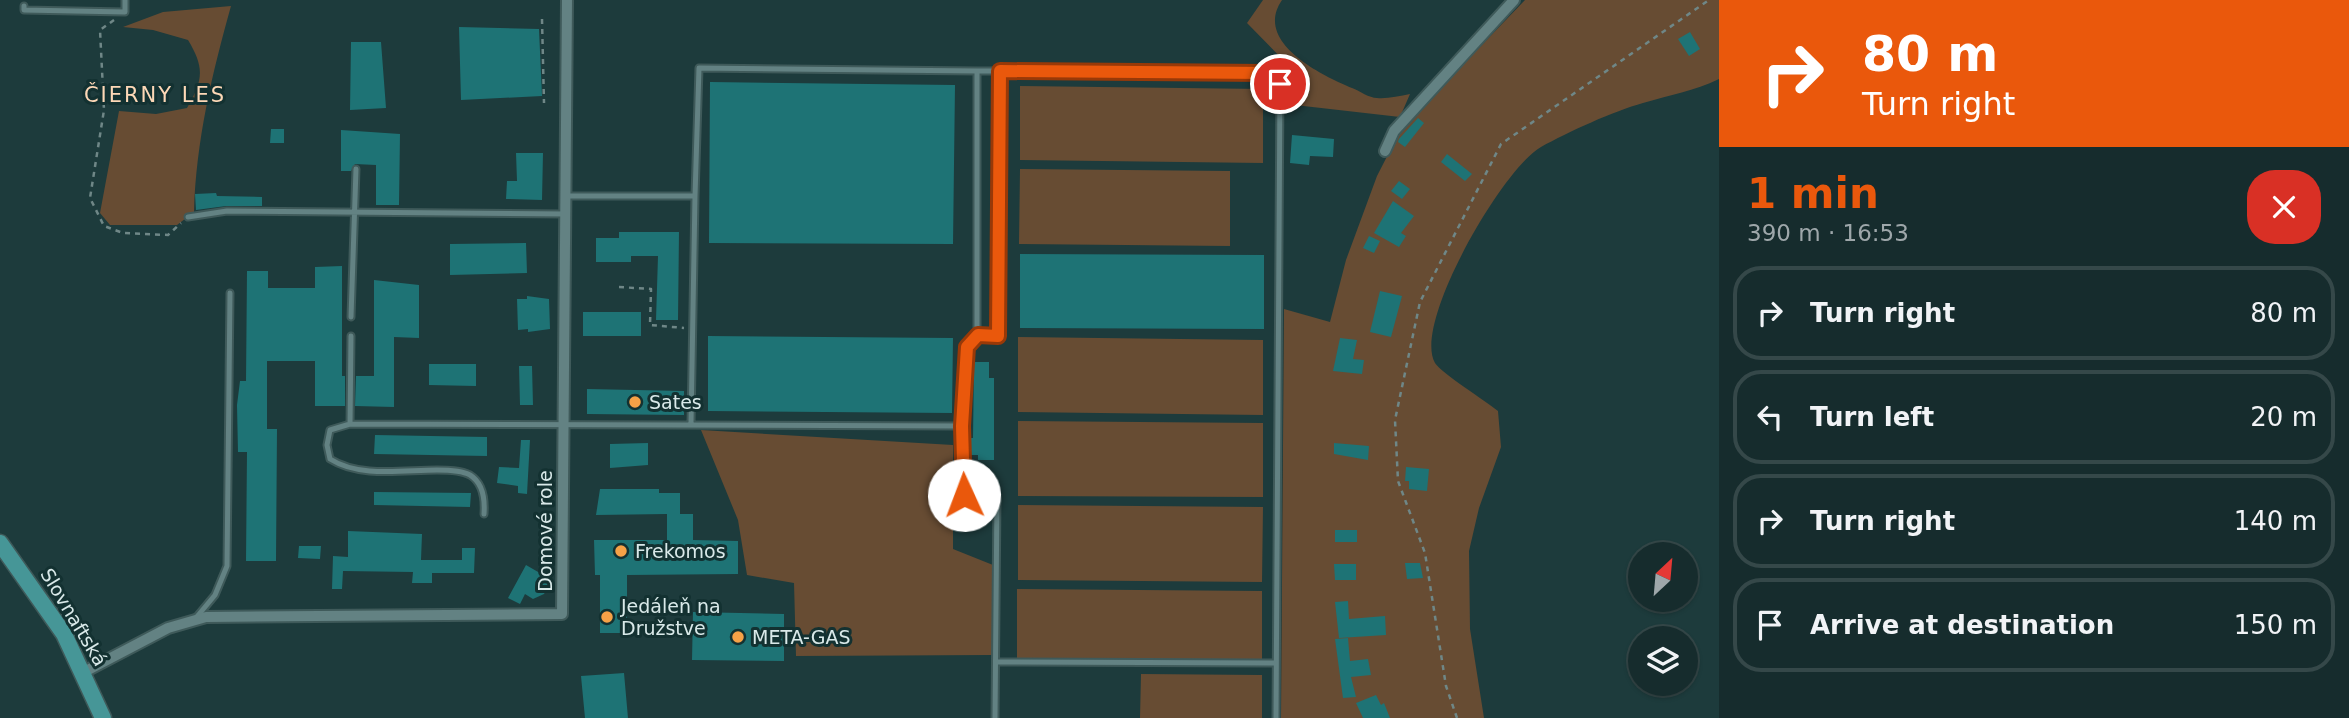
<!DOCTYPE html>
<meta charset="utf-8">
<style>
body{margin:0;font-family:"DejaVu Sans",sans-serif;background:#1f3435;color:#f1f3f6;height:100vh;display:flex;flex-direction:column;font-size:26px;white-space:nowrap}
*{box-sizing:border-box;margin:0}
p{font-size:23px;color:#9ea7aa}
.icon{flex:none;width:38px;height:38px;fill:none;stroke:currentColor;stroke-width:2;stroke-linecap:round;stroke-linejoin:round}
.map{position:relative;flex:1;overflow:hidden}
.drawer{display:flex;flex-direction:column;background:#162c2d;width:630px}
.drawer>*{flex:none}
.guide{background:#ea580c;color:#fff;overflow:hidden}
.needle{width:46px;rotate:26deg}
.fabs{position:absolute;left:1628px;top:542px;display:grid;gap:14px}
.fabs a{display:grid;place-items:center;width:70px;height:70px;border-radius:50%;background:#162c2d;box-shadow:0 2px 5px #0004,0 0 0 2px #354849;font-size:35px}
.pin{position:absolute;display:grid;place-items:center;width:60px;height:60px;color:#fff;margin:-30px;border:4px solid #fff;border-radius:50%;box-shadow:0 2px 7px #0007}
.me{position:absolute;width:77px;margin:-38px;rotate:358deg;stroke-linejoin:round;filter:drop-shadow(0 0 5px #0008)}
.turn{display:flex;align-items:center;gap:24px;height:147px;padding:0 28px;font-size:32px}
.turn .icon{width:91px;height:91px;stroke-width:2.5}
.turn b{display:block;font-size:49px;line-height:60px}
.round{display:grid;place-items:center;flex:none;width:74px;height:74px;border-radius:28px;background:#1f3435}
.overview{display:flex;align-items:center;justify-content:space-between;height:119px;padding:0 28px}
h1{font-size:42px;font-weight:800;line-height:52px;color:#ea580c}
ul{padding:0;list-style:none}
li{display:flex;align-items:center;gap:21px;height:94px;margin:0 14px 10px;padding:0 14px;border:4px solid #354849;border-radius:28px}
li div{flex:1}
li b{display:block;font-size:26px}
li em{font-style:normal}
main{display:flex;flex:1;min-height:0}
.map>svg:first-child{display:block}
.green{fill:#674c33}
.building{fill:#1e7375}
.lines{fill:none;stroke-linecap:round;stroke-linejoin:round}
.lane-casing{stroke:#3f5a5a;stroke-width:9}
.street-casing{stroke:#3f5a5a;stroke-width:14}
.secondary-casing{stroke:#3f5a5a;stroke-width:19}
.path{stroke:#6f8787;stroke-width:2.5;stroke-dasharray:5 5;stroke-linecap:butt}
.lane{stroke:#638283;stroke-width:5}
.street{stroke:#638283;stroke-width:10}
.secondary{stroke:#469697;stroke-width:16}
.route-casing{stroke:#983908;stroke-width:18}
.route{stroke:#ea580c;stroke-width:12}
.poi-dot{fill:#f6a247;stroke:#133131;stroke-width:2.5}
.labels{text-anchor:middle;dominant-baseline:central;stroke-width:6;stroke-linejoin:round;paint-order:stroke}
.poi-label{font-size:19px;fill:#d9e9e9;stroke:#133131;text-anchor:start}
.street-label{font-size:19px;fill:#d9e9e9;stroke:#133131}
.neighbourhood-label{font-size:21px;letter-spacing:2px;fill:#fdd8b7;stroke:#133131}
</style>
<main>
<div class="map">
<svg width="1719" height="718" viewBox="0 0 1719 718">
<rect width="100%" height="100%" fill="#1d3b3c"/>
<!-- green -->
<path class="green" d="M1263,0h19c-29,42 39,75 70,88 8,3 17,10 25,10 10,1 22,-2 33,-4l-10,23 -114,-13 -1,-34 5,-3 -43,-44z
M1525,0h194v79c-25,12 -49,16 -76,24 -29,8 -75,29 -102,44 -38,21 -129,177 -106,216 6,10 51,38 63,48l3,36 -22,61 -10,43 1,78 14,89h-203l3,-409 46,13 16,-62 31,-84 24,-47z
M231,6c-19,68 -35,135 -37,206l-17,13h-67l-10,-12 19,-102 37,3 31,-6c16,-28 18,-40 1,-68l-35,-10 -30,-3 40,-15z
M1020,86l243,3v74l-243,-3z
M1020,169l210,2v75l-211,-2z
M1018,337l245,3v75l-245,-3z
M1018,421l245,2v74l-245,-1z
M701,430l252,15v104l40,16 -1,90 -196,1 -2,-73 -47,-8 -9,-55z
M1018,505l245,2 -1,75 -244,-2z
M1017,589l245,2v75l-245,-2z
M1141,674l121,1v43h-122z"/>
<!-- building -->
<path class="building" d="M459,27l80,2 3,67 -81,4z
M1690,32l10,17 -11,7 -11,-17z
M351,42h30l5,66 -36,2z
M710,82l245,3 -2,159 -244,-1z
M1418,118l6,5 -19,24 -7,-5 1,-3z
M271,129h13v14h-14z
M341,130l59,4 -1,71h-23v-40l-21,-1 -4,7h-10z
M1292,135l42,4 -1,18 -23,-1 -1,9 -19,-2z
M516,153h27l-1,47 -36,-1 1,-18h10z
M1447,154l25,20 -7,7 -24,-19z
M1399,181l11,8 -8,10 -11,-8z
M216,193l1,3 45,1v9h-36l-30,4 -1,-16z
M1393,201l21,15 -13,17 5,3 -7,11 -25,-14z
M619,232h60l-1,88h-22l2,-64h-27v6h-35v-24h23z
M1369,236l11,5 -6,12 -11,-5z
M526,243l1,30 -77,2v-31z
M1020,254l244,1v74l-244,-1z
M342,266v110h3v30h-30v-45h-48v68h10l-1,132h-30l1,-109h-9l-1,-47 3,-24h6l1,-110h21v17h47v-21z
M374,280l45,5v53l-25,-1v70l-39,-1 1,-30h18z
M1380,291l22,5 -11,41 -21,-5z
M527,296l22,3 1,30 -22,3v-3l-10,1 -1,-31h10z
M583,312h58v24h-58z
M708,336l245,2 -1,75 -244,-2z
M1340,338l17,2 -4,19 11,1 -2,14 -29,-3z
M974,362h15v16h5v82h-16v-5h-10v-17h5z
M429,364h47v22l-47,-1z
M519,366h13l1,39h-13z
M587,389l97,2v24l-97,-1z
M375,435l112,2v19l-113,-2z
M521,440h9l-3,54 -9,-1v-7l-21,-3 2,-16 20,1z
M648,443v22l-38,3v-24z
M1334,443l35,3 -1,14 -34,-6z
M1406,467l23,2 -2,22 -18,-2v-8h-4z
M600,489h59v4h21v21h13v26l45,1v33l-111,1v58h-27v-58h-5l-1,-35h73v-26l-71,1z
M374,492l97,1 -1,14 -96,-2z
M1335,530h22v12h-22z
M348,531l74,3 -1,26h41v-12h13l-1,25h-42v10h-20l1,-11 -70,-1 -1,18h-10l1,-33 15,1z
M299,546h22l-1,13 -22,-1z
M1405,563h15l3,15 -16,1z
M1334,564h22v16h-21z
M526,565l26,15 -8,14 -11,5 -8,-5 -5,10 -12,-6z
M1348,601l1,18 36,-3 1,19 -47,3 -4,-36z
M693,612l91,2v47l-92,-1z
M1348,638l2,23 18,-2 3,16 -20,2 5,20 -13,1 -8,-59z
M624,673l4,45h-43l-4,-42z
M1376,695l5,10 3,-2 6,15h-27l-7,-15z"/>
<g class="lines">
<!-- lane casing -->
<g class="lane-casing">
<path id="lane" d="M24,6v4l101,2v-12
M977,71h23l-2,265 -21,-1
M1000,71l266,2 14,11 -4,634
M188,217l39,-6 338,3
M351,317l5,-148
M691,423l4,-227
M350,424l1,-88
M962,426l2,69h33l-2,223
M484,514c1,-14 -1,-31 -14,-39 -9,-5 -23,-5 -33,-5 -34,0 -77,8 -107,-11l-3,-14 3,-15 20,-6 612,2 4,-79 11,-12v-264l-278,-3 -4,128h-129
M195,619l20,-24 12,-29 3,-273
M996,662l280,1"/>
</g>
<!-- street casing -->
<g class="street-casing">
<path id="street" d="M1385,151l9,-20 120,-131
M84,672l84,-44 38,-11 356,-3 5,-614"/>
</g>
<!-- secondary casing -->
<g class="secondary-casing">
<path id="secondary" d="M0,543l64,91 39,84"/>
</g>
<!-- path -->
<path class="path" d="M542,19l2,84
M114,20l-14,10 4,80 -14,88 14,28 19,7 45,2 13,-12
M619,287l32,2 -1,36 34,3
M1457,718l-11,-32 -21,-133 -27,-72 -3,-61 25,-118 81,-158 208,-144"/>
<!-- lane -->
<use href="#lane" class="lane"/>
<!-- street -->
<use href="#street" class="street"/>
<!-- secondary -->
<use href="#secondary" class="secondary"/>
</g>
<g class="lines">
<!-- route casing -->
<g class="route-casing">
<path id="route" d="M964,495l-2,-69 5,-79 11,-12 20,1 2,-265 266,2 14,11"/>
</g>
<!-- route -->
<use href="#route" class="route"/>
</g>
<!-- markers -->
<g class="poi-dot">
<circle cx="635" cy="402" r="7"/>
<circle cx="621" cy="551" r="7"/>
<circle cx="607" cy="617" r="7"/>
<circle cx="738" cy="637" r="7"/>
</g>
<g class="labels">
<!-- poi labels -->
<g class="poi-label">
<text x="649" y="402">Sates</text>
<text x="635" y="551">Frekomos</text>
<text x="621" y="606">Jedáleň na<tspan x="621" dy="22">Družstve</tspan></text>
<text x="752" y="637">META-GAS</text>
</g>
<!-- street labels -->
<g class="street-label">
<text transform="translate(545 531) rotate(-90)">Domové role</text>
<text transform="translate(74 617) rotate(59)">Slovnaftská</text>
</g>
<!-- neighbourhood labels -->
<g class="neighbourhood-label">
<text x="155" y="95">ČIERNY LES</text>
</g>
</g>
</svg>
<div class="fabs">
<a><svg class="needle" viewBox="-14 -14 28 28"><path d="M0-13l5 13h-10z" fill="#e53935"/><path d="M0 13l5-13h-10z" fill="#9ea7aa"/></svg></a>
<a><svg class="icon" aria-label="layers" viewBox="0 0 24 24"><path d="M12 4l9 5-9 5-9-5zM3 14l9 5 9-5"/></svg></a>
</div>
<div class="pin" style="left:1280px;top:84px;background:#d93025"><svg class="icon" aria-label="arrive" viewBox="0 0 24 24"><path d="M6 21V4h12l-3 4 3 4H6"/></svg></div>
<svg class="me" style="left:964px;top:495px" viewBox="-20 -20 40 40"><circle r="19" fill="#fff"/><path d="M0-13L10 11 0 6-10 11z" fill="#ea580c"/></svg>
</div>
<section class="drawer">
<div class="guide">
<div class="turn"><svg class="icon" aria-label="right" viewBox="0 0 24 24"><path d="M7 20v-9h11M14 6l5 5-5 5"/></svg><div><b>80 m</b>Turn right</div></div>
</div>
<div class="overview"><div><h1>1 min</h1><p>390 m · 16:53</p></div><a class="round" style="background:#d93025;color:#fff"><svg class="icon" aria-label="close" viewBox="0 0 24 24"><path d="M6 6l12 12M18 6L6 18"/></svg></a></div>
<ul>
<li><svg class="icon" aria-label="right" viewBox="0 0 24 24"><path d="M7 20v-9h11M14 6l5 5-5 5"/></svg><div><b>Turn right</b></div><em>80 m</em></li>
<li><svg class="icon" aria-label="left" viewBox="0 0 24 24"><path d="M17 20v-9H6M10 6l-5 5 5 5"/></svg><div><b>Turn left</b></div><em>20 m</em></li>
<li><svg class="icon" aria-label="right" viewBox="0 0 24 24"><path d="M7 20v-9h11M14 6l5 5-5 5"/></svg><div><b>Turn right</b></div><em>140 m</em></li>
<li><svg class="icon" aria-label="arrive" viewBox="0 0 24 24"><path d="M6 21V4h12l-3 4 3 4H6"/></svg><div><b>Arrive at destination</b></div><em>150 m</em></li>
</ul>
</section>
</main>
